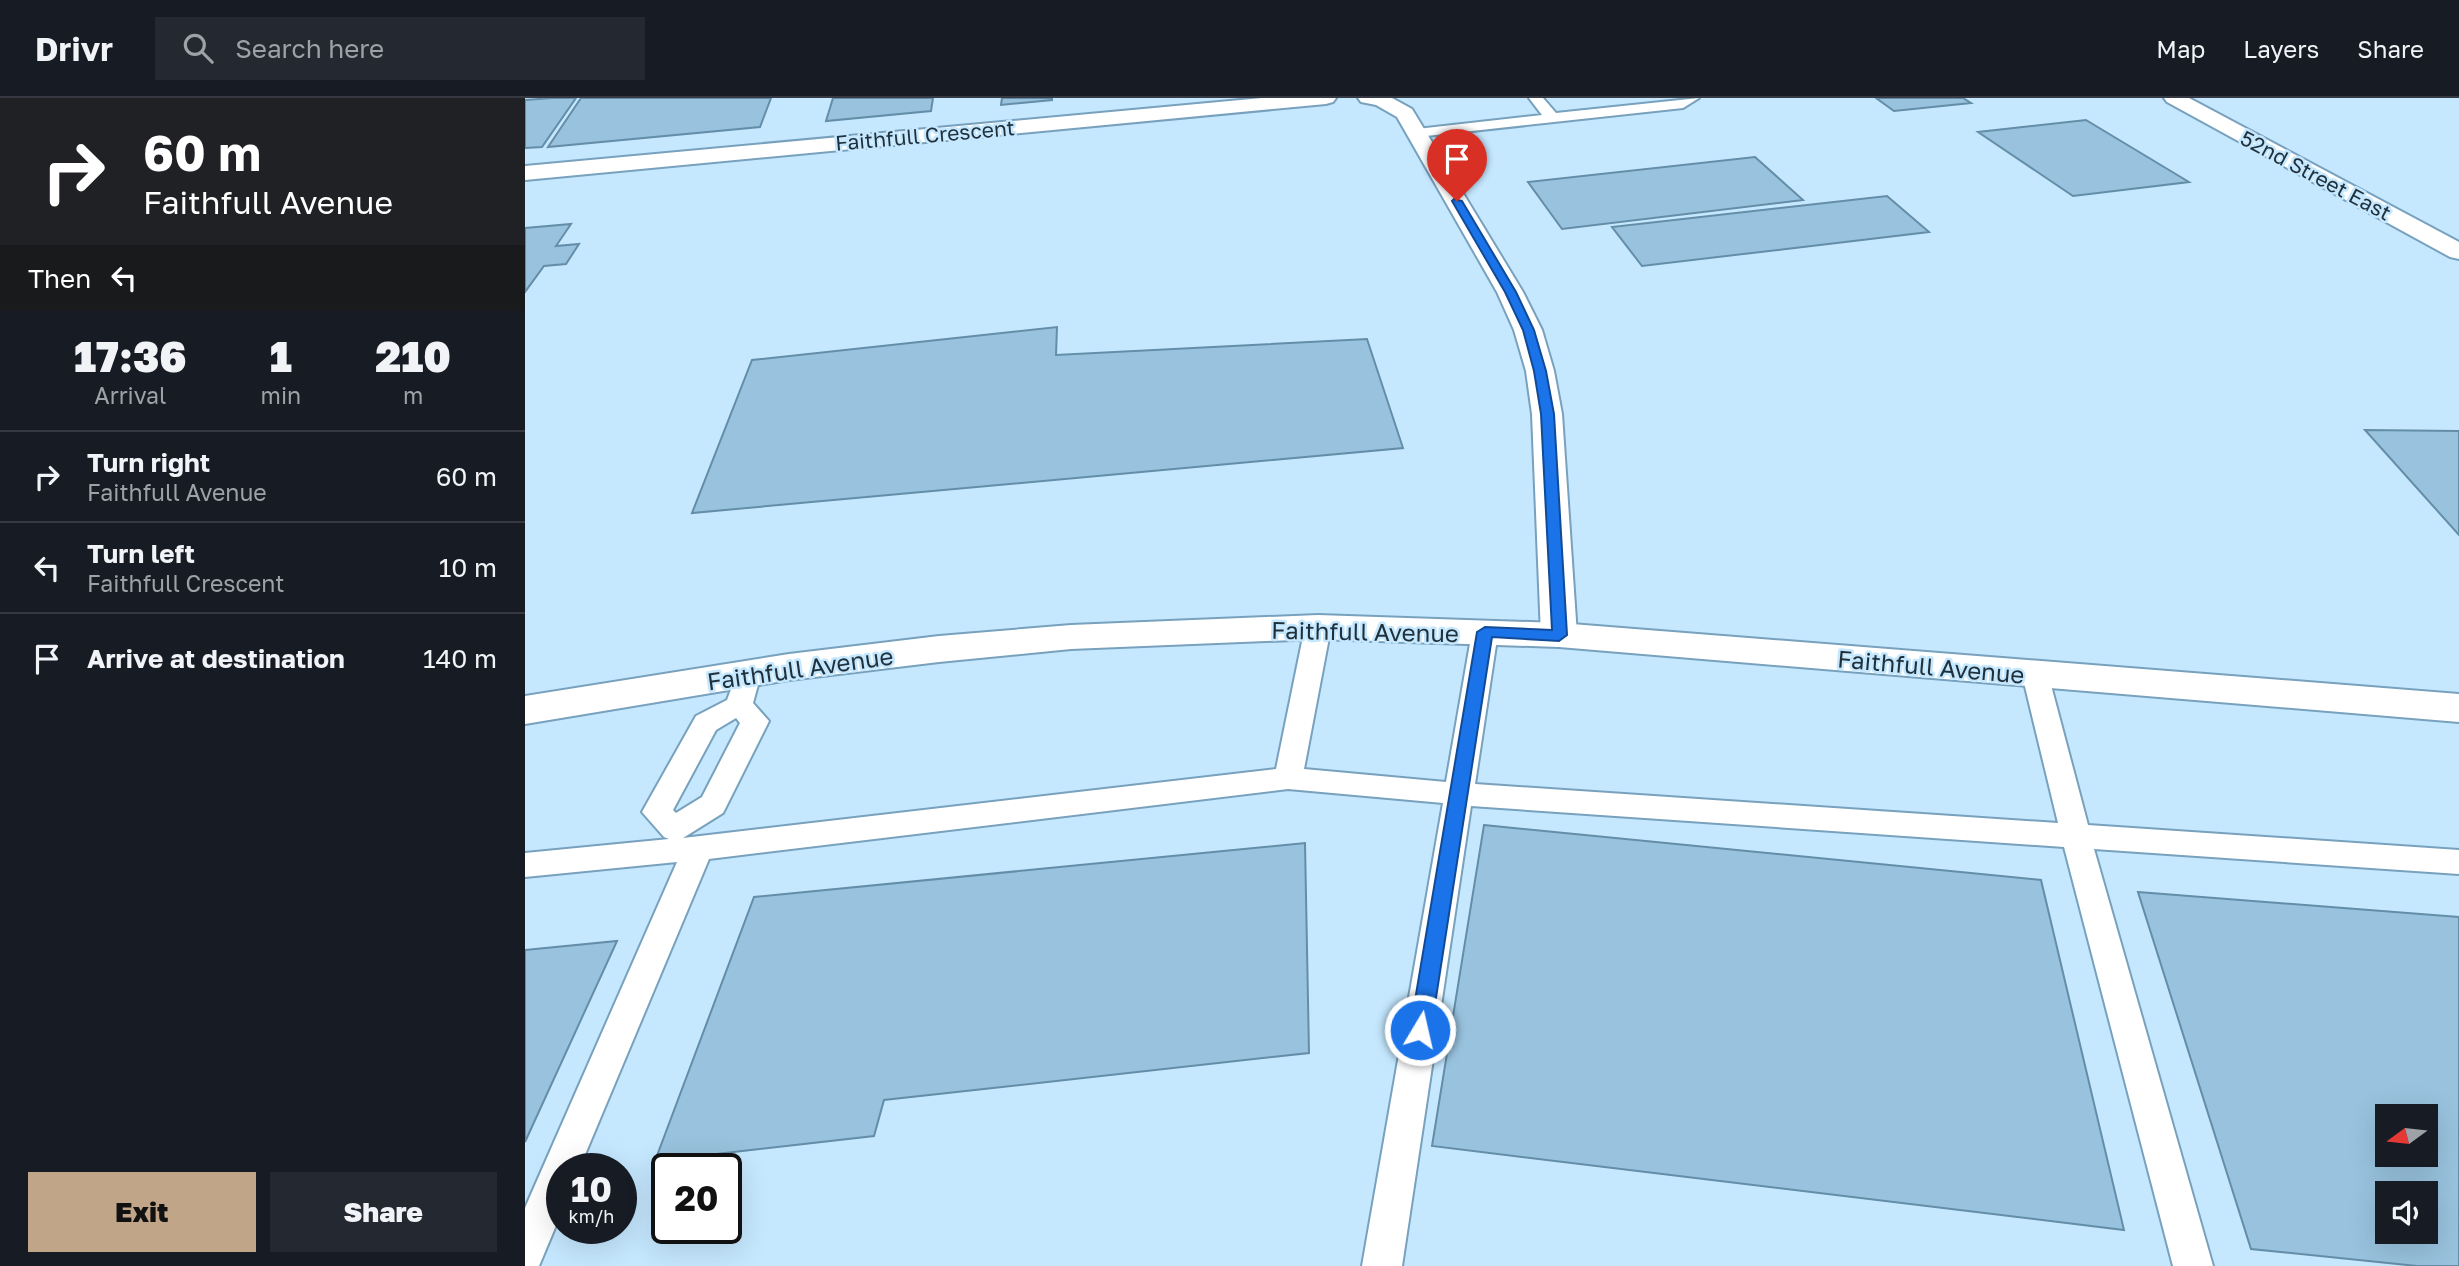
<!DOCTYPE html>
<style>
body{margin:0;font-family:"Golos Text",sans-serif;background:#242831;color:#f1f3f6;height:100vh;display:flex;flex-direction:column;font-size:26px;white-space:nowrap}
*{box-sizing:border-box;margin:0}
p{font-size:23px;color:#9ea1a6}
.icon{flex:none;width:38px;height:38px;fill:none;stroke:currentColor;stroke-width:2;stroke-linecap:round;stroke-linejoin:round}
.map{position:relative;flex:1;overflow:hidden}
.drawer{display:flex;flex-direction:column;background:#171b24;width:525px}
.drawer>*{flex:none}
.hud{background:#202124;color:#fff;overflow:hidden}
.needle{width:46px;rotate:255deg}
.buttons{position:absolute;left:1850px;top:1006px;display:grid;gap:14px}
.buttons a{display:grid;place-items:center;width:63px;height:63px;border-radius:0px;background:#171b24;box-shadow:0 7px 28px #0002;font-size:35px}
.speed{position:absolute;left:21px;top:1055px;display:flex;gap:14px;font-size:35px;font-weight:700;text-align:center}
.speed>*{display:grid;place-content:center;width:91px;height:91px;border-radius:50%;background:#171b24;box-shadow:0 7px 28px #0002;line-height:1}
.speed small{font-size:18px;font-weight:400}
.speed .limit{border:4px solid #111;border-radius:10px;background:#fff;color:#111}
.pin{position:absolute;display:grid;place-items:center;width:60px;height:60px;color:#fff;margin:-72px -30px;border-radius:50% 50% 50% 0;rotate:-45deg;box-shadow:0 0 7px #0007}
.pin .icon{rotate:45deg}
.me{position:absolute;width:77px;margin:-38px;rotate:9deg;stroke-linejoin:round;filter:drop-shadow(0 0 5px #0008)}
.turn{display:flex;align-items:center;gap:24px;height:147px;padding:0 28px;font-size:32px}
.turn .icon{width:91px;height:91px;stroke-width:2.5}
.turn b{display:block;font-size:49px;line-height:60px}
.then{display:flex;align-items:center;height:66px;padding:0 28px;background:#0003;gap:14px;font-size:26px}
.eta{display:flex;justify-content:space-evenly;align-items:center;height:119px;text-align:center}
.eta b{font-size:42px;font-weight:800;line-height:49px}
.action{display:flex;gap:14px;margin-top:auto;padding:14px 28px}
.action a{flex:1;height:80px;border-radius:0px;background:#c0a589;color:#111;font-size:28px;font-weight:800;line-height:80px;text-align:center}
.action a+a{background:#242831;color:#f1f3f6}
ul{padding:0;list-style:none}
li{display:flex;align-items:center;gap:21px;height:91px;padding:0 28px;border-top:2px solid #363941}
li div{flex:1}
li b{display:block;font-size:26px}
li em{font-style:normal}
header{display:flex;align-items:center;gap:42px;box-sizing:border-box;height:98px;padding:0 35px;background:#171b24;border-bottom:2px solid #363941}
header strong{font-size:33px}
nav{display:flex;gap:38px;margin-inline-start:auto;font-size:24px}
.search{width:490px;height:63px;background:#242831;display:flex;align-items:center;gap:18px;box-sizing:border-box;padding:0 24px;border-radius:0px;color:#9ea1a6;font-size:26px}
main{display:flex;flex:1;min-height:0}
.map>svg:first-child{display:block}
.building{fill:#98c2de;stroke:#648da8;stroke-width:2;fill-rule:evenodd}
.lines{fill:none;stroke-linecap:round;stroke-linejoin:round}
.service-casing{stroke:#78a1bd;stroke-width:4}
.minor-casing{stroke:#78a1bd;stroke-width:4}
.tertiary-casing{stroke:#78a1bd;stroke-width:4}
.service{fill:#fff;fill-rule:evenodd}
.minor{fill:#fff;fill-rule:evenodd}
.tertiary{fill:#fff;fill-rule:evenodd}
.route{fill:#1a73e8;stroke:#114b97;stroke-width:2}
.labels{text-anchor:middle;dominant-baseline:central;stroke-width:5;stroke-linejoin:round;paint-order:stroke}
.far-street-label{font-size:21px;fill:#1f303b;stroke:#c5e8ff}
.street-label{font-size:24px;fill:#1f303b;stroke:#c5e8ff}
</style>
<header>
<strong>Drivr</strong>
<div class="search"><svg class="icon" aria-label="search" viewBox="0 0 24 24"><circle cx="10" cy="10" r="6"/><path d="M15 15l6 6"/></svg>Search here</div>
<nav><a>Map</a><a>Layers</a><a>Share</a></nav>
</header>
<main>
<section class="drawer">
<div class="hud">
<div class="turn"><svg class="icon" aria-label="right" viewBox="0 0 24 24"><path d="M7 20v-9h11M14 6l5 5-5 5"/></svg><div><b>60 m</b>Faithfull Avenue</div></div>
<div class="then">Then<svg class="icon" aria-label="left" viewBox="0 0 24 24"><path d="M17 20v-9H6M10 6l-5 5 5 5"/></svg></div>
</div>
<div class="eta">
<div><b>17:36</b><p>Arrival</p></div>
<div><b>1</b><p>min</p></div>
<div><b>210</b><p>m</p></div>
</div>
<ul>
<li><svg class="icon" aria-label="right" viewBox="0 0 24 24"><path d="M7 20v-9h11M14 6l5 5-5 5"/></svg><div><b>Turn right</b><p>Faithfull Avenue</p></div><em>60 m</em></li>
<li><svg class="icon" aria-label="left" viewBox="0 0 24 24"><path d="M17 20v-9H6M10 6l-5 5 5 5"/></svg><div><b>Turn left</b><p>Faithfull Crescent</p></div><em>10 m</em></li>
<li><svg class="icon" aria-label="arrive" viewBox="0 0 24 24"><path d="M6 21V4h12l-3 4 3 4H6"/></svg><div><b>Arrive at destination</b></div><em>140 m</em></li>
</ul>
<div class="action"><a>Exit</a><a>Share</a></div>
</section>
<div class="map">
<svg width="1934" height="1168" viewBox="0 0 1934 1168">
<rect width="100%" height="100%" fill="#c5e8ff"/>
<!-- building -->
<path class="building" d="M27,0h24l-34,49 -17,1v-48z
M56,0h190l-11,29 -212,20z
M308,0h100l-2,13 -105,10z
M477,0h50v2l-51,5z
M1351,0h87l8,5 -77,8z
M1561,22l103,62 -116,14 -95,-64z
M1230,59l48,43 -241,29 -34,-47z
M1362,98l42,36 -287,34 -30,-39z
M46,126l-15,22 23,-2 -13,20 -22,2 -19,26v-64z
M532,229l-1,28 311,-16 36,109 -711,65 60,-153z
M1840,332l94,1v104z
M959,727l557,55 83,350 -692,-84z
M780,745l4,210 -425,47 -10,36 -219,25 99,-264z
M1613,794l321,25v349h-42l-166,-17zM1862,1018h38v39h-38zM1862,1096h38v38h-38z
M92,843l-92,201v-192z"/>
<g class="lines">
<!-- service casing -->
<g class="service-casing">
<path id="service" d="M1004,0h14l13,15 143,-15 -16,10 -266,29 -7,-4 7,-4 125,-14z
M793,521l9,2 4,6 -27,142 142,13 26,-150 4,-6 9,-2 9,2 4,6 -23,152 583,39 -36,-149 4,-6 9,-3 9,3 4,6 40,151 371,25v24l-365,-25 119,417h-40l-109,-419 -593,-41 -69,460h-40l81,-463 -155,-14 -579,70 -130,310h-17v42l-23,55h-14v-58l152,-346 -152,15v-24l144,-14 -5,-2 -22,-25 54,-96 31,-16 12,-32 9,-3 9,3 4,6 -8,29 16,18 -46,92 -40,25 593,-69 29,-142 4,-6zM211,620l4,5 -38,74 -26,16 -3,-3 43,-80z"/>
</g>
<!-- minor casing -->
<g class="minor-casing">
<path id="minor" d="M737,0h74l-3,4 -7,2 -801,76v-14z
M833,0h34l20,11 111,183 19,38 12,41 8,43 15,221 -5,9 -13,3 -13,-3 -5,-9 -9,-221 -6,-43 -12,-41 -17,-38 -100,-175 -21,-12 -15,-3z
M1639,0h25l270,144v17l-9,-2 -283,-155z"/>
</g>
<!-- tertiary casing -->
<g class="tertiary-casing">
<path id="tertiary" d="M793,517l241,8 900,71v28l-900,-75 -241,-8 -247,10 -132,13 -150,18 -264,44v-28l264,-42 150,-18 132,-11z"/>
</g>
<!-- service -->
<use href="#service" class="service"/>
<!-- minor -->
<use href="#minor" class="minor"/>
<!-- tertiary -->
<use href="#tertiary" class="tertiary"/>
</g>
<!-- route -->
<path class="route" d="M929,101l8,2 54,91 18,38 12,41 8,43 13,221 -8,6 -67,-4 -61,393 -3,6 -8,3 -7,-3 -3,-6 67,-398 8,-5 67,3 -11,-216 -7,-43 -11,-41 -18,-38 -53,-91z"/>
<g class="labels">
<!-- far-street labels -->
<g class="far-street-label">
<text transform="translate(400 37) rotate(-5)">Faithfull Crescent</text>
<text transform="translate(1791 77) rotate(28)">52nd Street East</text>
</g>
<!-- street labels -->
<g class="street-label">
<text transform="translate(840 533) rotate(1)">Faithfull Avenue</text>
<text transform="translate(1406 568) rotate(5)">Faithfull Avenue</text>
<text transform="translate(275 570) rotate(-8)">Faithfull Avenue</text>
</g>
</g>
</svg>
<div class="buttons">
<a><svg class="needle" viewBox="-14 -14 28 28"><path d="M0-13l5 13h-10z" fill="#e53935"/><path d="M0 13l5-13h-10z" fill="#9ea1a6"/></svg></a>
<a><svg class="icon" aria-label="sound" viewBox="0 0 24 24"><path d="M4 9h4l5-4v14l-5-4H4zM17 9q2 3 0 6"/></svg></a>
</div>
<div class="speed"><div>10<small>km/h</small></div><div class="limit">20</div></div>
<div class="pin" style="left:932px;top:103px;background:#d93025"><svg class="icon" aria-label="arrive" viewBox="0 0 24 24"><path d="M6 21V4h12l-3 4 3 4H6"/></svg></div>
<svg class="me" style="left:895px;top:932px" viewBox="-20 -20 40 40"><circle r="17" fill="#1a73e8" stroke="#fff" stroke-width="3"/><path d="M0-11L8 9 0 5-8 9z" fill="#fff"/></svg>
</div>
</main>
